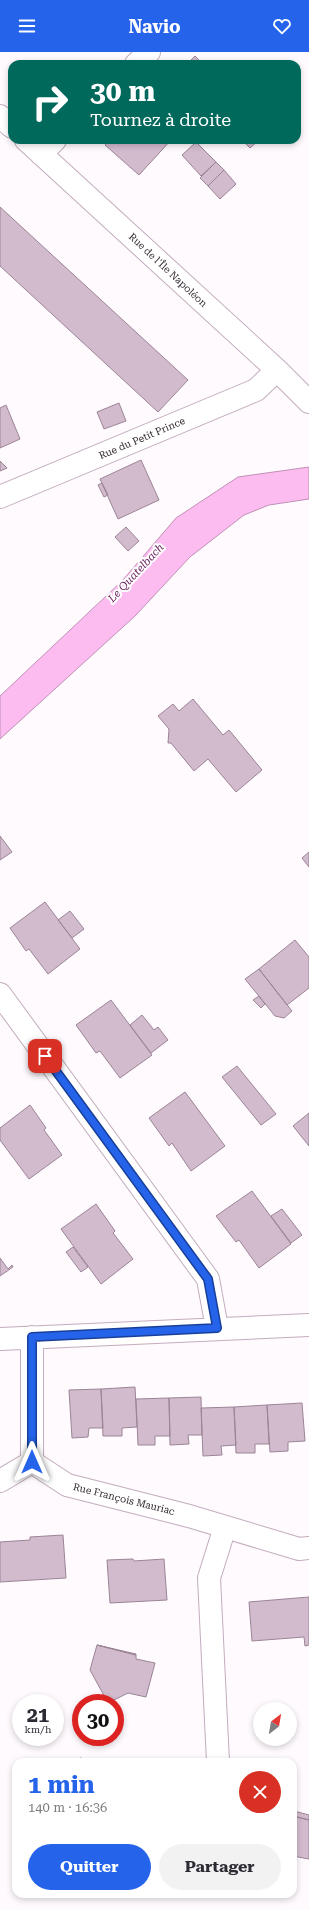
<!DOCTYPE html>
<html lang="fr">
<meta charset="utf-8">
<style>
body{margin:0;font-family:"Roboto Serif",serif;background:#f2f2f3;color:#2b2b33;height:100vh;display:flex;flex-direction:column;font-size:15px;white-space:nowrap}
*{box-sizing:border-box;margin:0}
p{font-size:13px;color:#7c7c81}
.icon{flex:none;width:22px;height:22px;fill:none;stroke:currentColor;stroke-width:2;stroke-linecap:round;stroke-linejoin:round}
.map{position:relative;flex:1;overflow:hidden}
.side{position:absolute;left:12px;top:1706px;width:285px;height:140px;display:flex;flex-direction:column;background:#fff;border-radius:12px;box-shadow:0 2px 6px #0003}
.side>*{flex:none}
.guide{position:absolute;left:8px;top:8px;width:293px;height:84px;border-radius:12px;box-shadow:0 2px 6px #0003;background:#00695c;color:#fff;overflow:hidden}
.needle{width:26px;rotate:31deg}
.tools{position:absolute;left:253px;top:1650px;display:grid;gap:8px}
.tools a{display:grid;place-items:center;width:44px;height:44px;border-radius:50%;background:#fff;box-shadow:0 2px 6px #0003;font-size:20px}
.speed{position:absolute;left:12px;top:1642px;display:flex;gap:8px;font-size:20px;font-weight:700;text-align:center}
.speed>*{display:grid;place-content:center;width:52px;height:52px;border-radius:50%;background:#fff;box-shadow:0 2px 6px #0003;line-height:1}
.speed small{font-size:10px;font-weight:400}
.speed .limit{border:6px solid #d22;background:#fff;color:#111}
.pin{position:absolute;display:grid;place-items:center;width:34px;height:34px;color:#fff;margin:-17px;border-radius:8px;box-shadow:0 2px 6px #0006}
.me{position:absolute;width:44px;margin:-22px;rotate:0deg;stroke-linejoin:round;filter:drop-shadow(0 0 3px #0008)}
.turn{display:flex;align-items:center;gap:14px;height:84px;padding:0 16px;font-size:18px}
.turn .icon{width:52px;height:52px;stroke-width:2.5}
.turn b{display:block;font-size:28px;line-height:34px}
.round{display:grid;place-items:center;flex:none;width:42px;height:42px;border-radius:21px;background:#f2f2f3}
.overview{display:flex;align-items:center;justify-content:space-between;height:68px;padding:0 16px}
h1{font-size:24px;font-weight:700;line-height:30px;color:#2563eb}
.button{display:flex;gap:8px;margin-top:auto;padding:8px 16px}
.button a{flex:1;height:46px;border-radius:24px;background:#2563eb;color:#fff;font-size:16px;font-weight:700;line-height:46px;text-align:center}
.button a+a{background:#f2f2f3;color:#2b2b33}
header{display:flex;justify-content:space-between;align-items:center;height:52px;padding:0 16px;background:#2563eb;color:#fff;font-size:18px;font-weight:700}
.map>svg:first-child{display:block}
.water{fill:#fcbcef;stroke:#c090b6}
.building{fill:#d3bbce;stroke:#9b8496}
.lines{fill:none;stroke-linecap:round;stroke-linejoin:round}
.minor-casing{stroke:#c3acbe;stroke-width:24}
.minor{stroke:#fff;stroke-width:22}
.route-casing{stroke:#184099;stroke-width:10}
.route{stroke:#2563eb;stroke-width:7}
.labels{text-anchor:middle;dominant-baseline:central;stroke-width:4;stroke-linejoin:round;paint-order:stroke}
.street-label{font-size:10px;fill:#342b32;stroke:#fff}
.water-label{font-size:11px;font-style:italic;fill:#671f5e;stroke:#fff}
</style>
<header><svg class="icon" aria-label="menu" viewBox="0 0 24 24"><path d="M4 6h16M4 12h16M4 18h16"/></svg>Navio<svg class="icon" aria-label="heart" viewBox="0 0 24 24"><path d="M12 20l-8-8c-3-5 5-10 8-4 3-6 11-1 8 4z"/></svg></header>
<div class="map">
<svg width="309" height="1858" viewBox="0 0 309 1858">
<rect width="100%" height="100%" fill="#fffafe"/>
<!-- water -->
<path class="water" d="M309,415v32l-40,6 -25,10 -54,42 -55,59 -135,123v-43l122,-115 54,-63 62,-41z"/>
<!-- building -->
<path class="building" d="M195,4l8,8h-16z
M110,88h61l-32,35 -34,-30z
M242,88h17l-9,8z
M196,90l20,20 -15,14 -19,-21z
M216,110l8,8 -16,16 -8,-8z
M224,118l12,14 -16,15 -12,-13z
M0,155l188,173 -30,32 -158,-146z
M119,351l7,18 -22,8 -7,-17z
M6,353l14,34 -20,9v-40z
M141,408l18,40 -41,19 -18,-40z
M0,409l7,7 -7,3z
M102,431l6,12 -4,2 -6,-12z
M126,475l13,14 -11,10 -13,-14z
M193,647l30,36 6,-5 33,40 -26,22 -28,-33 -14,12 -23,-28h-3l1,-14 -11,-13 15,-12 6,7z
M0,784l12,16 -12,8z
M309,800v15l-7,-9z
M45,850l35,47 -32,25 -19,-25 -3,2 -16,-23z
M70,859l14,18 -12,9 -14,-18z
M295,888l14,17v31l-22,17 -28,-36z
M259,917l33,42 -8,7 -9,-2 -30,-37z
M259,944l6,8 -4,4 -8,-8z
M111,948l41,55 -32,23 -20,-27 -4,2 -20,-28z
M142,963l12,15 4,-3 10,13 -17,13 -21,-28z
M237,1014l39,48 -15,11 -39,-48z
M185,1040l40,54 -34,25 -19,-28 -3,3 -20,-28z
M30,1053l16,23 -2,2 18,25 -33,24 -29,-39v-12z
M309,1061v33l-16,-20z
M252,1139l39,53 -32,24 -20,-28 -3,2 -20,-26z
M96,1152l19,27 -2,2 20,26 -32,25 -40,-55z
M282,1157l20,26 -11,8 -20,-27z
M73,1195l15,20 -7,5 -15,-20z
M0,1206l8,11 4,-4 1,2 -13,9z
M135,1335l2,40 -15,1v8h-19l-2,-47z
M101,1337l2,39h-14l-1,9 -16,1 -3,-48z
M201,1345l1,38h-14l1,9 -19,1 -1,-47z
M169,1346l1,38h-15v9h-17l-2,-46z
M302,1351l3,38 -17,1v9l-18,1 -3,-47z
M267,1353l2,39h-14v9h-19l-2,-46z
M234,1355l2,38 -15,1 1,9 -19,1 -2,-48z
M63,1483l3,43 -66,4v-40l30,-2v-3z
M133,1507l1,2 30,-2 3,41 -57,3 -3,-43z
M309,1545v48l-4,1 -1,-9 -52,4 -3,-39z
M97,1593l39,9v1z
M97,1593l39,10v4l19,4 -9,34 -18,-4 -20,10 -18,-33z
M80,1706l19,4h-20z
M294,1759l15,4v5l-16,-4z
M293,1764l16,4v39l-16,-3z"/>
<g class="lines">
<!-- minor casing -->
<g class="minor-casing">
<path id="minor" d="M136,12l13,-12
M0,64l12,11
M26,88l251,230 32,32
M41,102l14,-14
M0,445l256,-107 21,-20
M0,942l208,285 9,49
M32,1285v125l35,23 122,31 110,33 10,-1
M0,1287l309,-14
M0,1429l32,-19
M218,1710l-9,-184 16,-51"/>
</g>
<!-- minor -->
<use href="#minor" class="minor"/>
</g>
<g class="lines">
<!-- route casing -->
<g class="route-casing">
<path id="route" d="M32,1410v-125l185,-9 -9,-49 -163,-223"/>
</g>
<!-- route -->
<use href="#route" class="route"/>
</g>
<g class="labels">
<!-- street labels -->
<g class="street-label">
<text transform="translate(168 218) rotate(43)">Rue de l'Île Napoléon</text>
<text transform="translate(142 386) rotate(-23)">Rue du Petit Prince</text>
<text transform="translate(124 1447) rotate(14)">Rue François Mauriac</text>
</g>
<!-- water labels -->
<g class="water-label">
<text transform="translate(136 521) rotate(-47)">Le Quatelbach</text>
</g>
</g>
</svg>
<div class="tools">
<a><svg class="needle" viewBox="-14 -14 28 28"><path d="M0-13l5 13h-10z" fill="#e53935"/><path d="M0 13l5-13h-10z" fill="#7c7c81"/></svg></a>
</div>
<div class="speed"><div>21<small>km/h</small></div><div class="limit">30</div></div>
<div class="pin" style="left:45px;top:1004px;background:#d93025"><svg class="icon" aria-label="arrive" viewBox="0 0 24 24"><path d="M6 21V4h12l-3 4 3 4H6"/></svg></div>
<svg class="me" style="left:32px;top:1410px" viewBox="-20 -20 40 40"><path d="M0-17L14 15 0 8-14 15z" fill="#2563eb" stroke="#fff" stroke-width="4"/></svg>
<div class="guide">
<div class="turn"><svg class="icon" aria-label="right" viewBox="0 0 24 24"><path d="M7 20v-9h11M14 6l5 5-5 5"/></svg><div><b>30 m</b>Tournez à droite</div></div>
</div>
<section class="side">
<div class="overview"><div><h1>1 min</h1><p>140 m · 16:36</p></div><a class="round" style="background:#d93025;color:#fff"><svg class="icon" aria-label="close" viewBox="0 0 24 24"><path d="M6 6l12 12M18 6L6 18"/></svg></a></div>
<div class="button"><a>Quitter</a><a>Partager</a></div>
</section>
</div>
